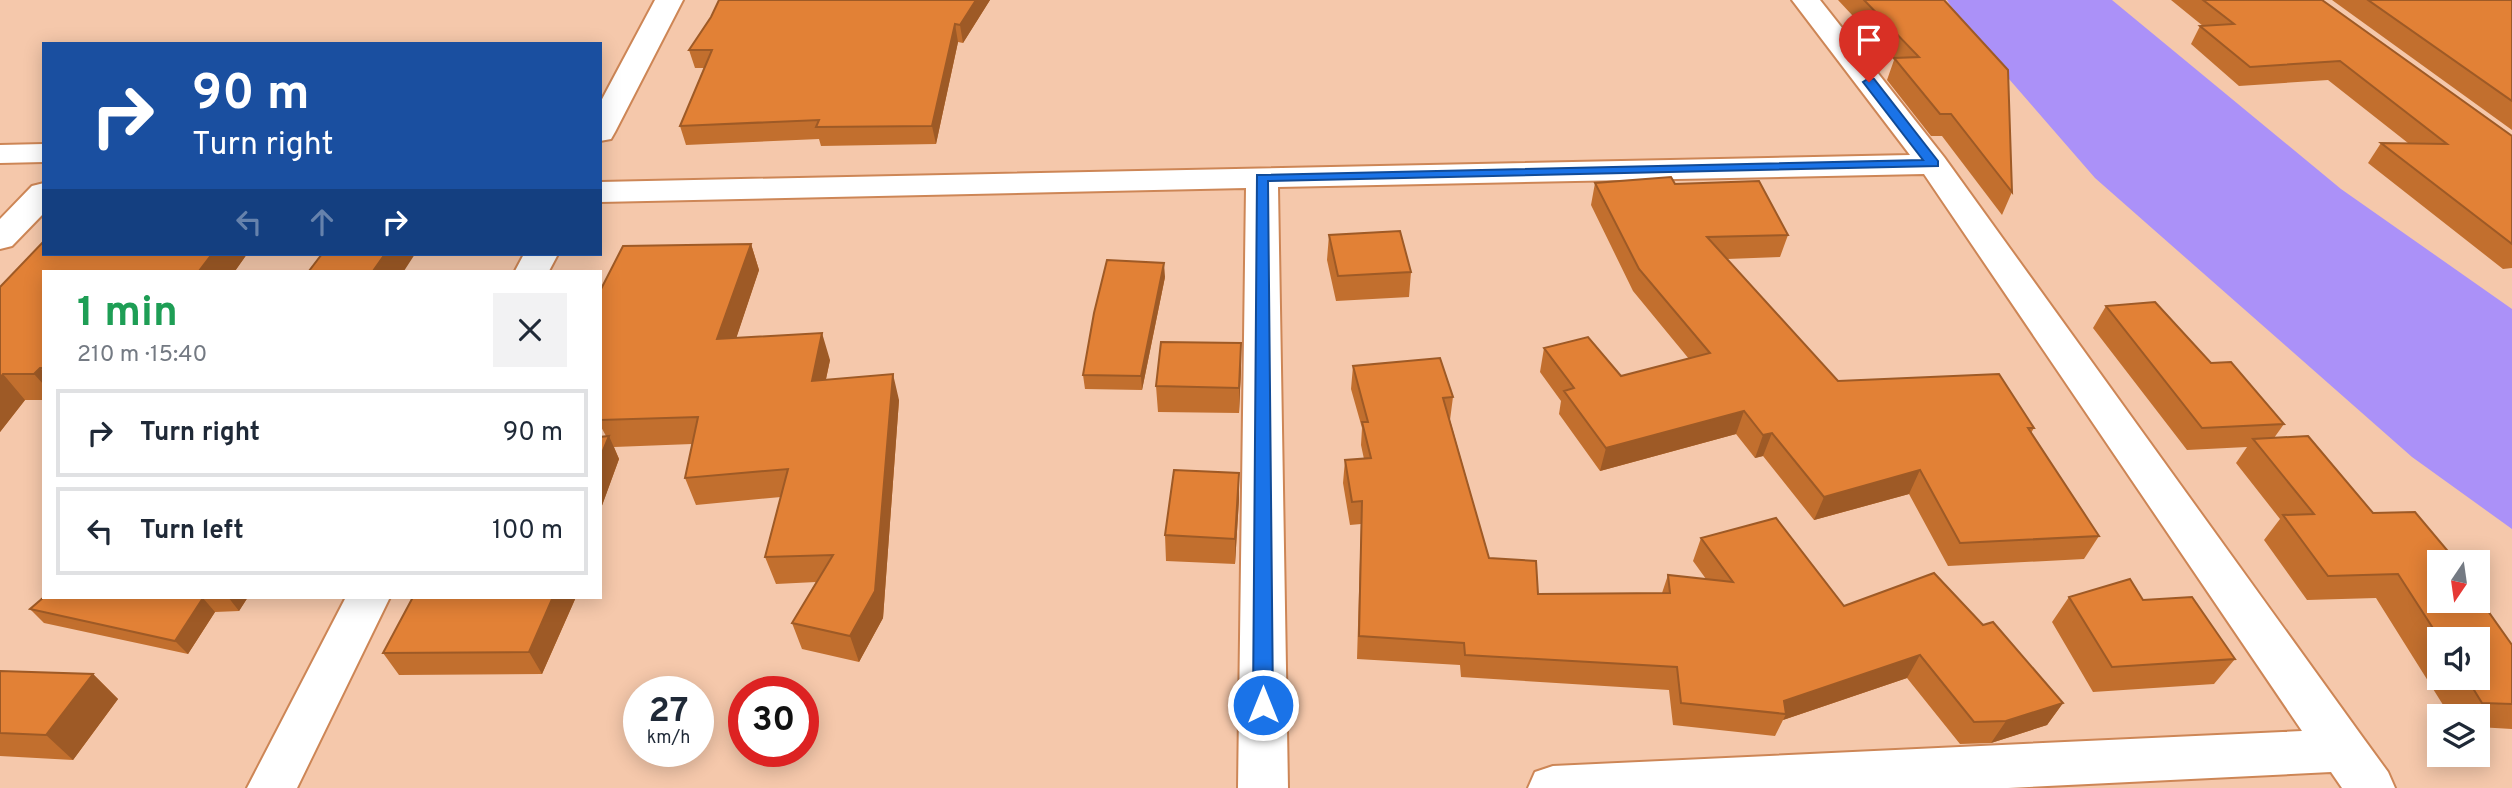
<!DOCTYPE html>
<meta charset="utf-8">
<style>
body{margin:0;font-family:Overpass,sans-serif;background:#f2f2f3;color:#1f2937;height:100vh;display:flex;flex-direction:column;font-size:26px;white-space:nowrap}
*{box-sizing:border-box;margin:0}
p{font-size:23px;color:#747a83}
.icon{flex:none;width:38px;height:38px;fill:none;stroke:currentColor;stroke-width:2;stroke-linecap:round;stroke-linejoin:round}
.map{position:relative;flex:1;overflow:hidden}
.details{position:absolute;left:42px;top:270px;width:560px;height:329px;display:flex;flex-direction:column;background:#fff;border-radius:0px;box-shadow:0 4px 18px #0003}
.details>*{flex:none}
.banner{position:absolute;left:42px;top:42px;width:560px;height:214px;border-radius:0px;box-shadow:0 4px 18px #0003;background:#1a4fa0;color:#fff;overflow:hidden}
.needle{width:46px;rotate:193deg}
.tools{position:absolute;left:2427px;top:550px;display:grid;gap:14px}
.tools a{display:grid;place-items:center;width:63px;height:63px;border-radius:0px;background:#fff;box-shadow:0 4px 18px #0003;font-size:35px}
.speed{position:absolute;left:623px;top:676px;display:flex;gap:14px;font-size:35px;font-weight:700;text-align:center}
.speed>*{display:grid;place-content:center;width:91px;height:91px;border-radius:50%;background:#fff;box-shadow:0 4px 18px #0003;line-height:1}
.speed small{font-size:18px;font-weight:400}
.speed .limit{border:10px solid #d22;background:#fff;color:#111}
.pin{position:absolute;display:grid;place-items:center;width:60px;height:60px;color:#fff;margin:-72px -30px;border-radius:50% 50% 50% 0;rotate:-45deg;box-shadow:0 0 7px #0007}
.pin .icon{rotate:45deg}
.me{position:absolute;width:77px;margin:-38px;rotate:0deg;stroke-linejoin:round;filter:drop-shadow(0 0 5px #0008)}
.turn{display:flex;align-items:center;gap:24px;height:147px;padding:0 35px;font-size:32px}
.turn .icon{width:91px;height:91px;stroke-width:2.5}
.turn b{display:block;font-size:49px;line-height:60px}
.lanes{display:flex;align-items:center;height:66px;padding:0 35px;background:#0003;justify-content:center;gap:35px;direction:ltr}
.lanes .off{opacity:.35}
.round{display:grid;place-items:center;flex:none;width:74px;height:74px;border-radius:0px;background:#f2f2f3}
.overview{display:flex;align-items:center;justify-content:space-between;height:119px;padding:0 35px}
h1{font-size:42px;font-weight:700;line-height:52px;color:#1e9e55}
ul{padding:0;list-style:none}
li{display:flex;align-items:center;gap:21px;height:88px;margin:0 14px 10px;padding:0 21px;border:4px solid #e0e1e3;border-radius:0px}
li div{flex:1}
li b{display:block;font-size:26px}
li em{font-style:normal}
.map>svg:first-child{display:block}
.water{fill:#ab91f8}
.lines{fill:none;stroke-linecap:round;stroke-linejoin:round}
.minor-casing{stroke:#cd8656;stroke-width:4}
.minor{fill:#fff;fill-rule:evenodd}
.wall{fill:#c26f2e;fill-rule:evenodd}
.shaded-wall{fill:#9e5a26}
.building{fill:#e28136;stroke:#9e5a26;stroke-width:2}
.route{fill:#1a73e8;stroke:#114b97;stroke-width:2}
</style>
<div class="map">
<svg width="2512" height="788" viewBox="0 0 2512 788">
<rect width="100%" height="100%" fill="#f5c8ab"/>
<!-- water -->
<path class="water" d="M1947,0h165l229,189 171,120v220l-100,-72 -317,-279 -133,-153z"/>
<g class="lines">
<!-- minor casing -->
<g class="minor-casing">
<path id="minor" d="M655,0h28l-68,132 -4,7 -11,2v-38z
M1792,0h28l124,157 417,578 27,37 7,16h-53l-11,-16 -323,16h-480l7,-16 18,-6 749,-35 -378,-557 -646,13 10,601h-50l8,-600 -646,14v-20l1310,-27z
M44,144v18l-44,1v-18z
M44,183v30l-32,33 -12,3v-30l32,-33z
M524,254h34l-9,17h-34z
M346,597h44l-93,191h-50z"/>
</g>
<!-- minor -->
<use href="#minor" class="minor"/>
</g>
<!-- wall -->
<path class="wall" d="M719,0h271l-27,43 -5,-1 -22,102 -115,2 -2,-7 -133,6 -6,-19 24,-58h-9l-6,-18 22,-33z
M1838,0h106l68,192 -10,23 -60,-79h-11l-44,-56 7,-20z
M2171,0h151l190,136v132l-9,1 -135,-106 13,-20h27l-80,-63 -89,6 -48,-42 9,-18h3z
M2332,0h180v130z
M1595,183l80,1 113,51 -8,22 -53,2 111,122 196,47 -3,5 68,103 -15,23 -136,7 -39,-72 -95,26 -51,-64 -8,2 -19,-24 -136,37 -41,-57 2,-13 -21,-29 4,-24 77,28 68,-17 -56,-68 -42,-86z
M1329,235l82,37 -2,25 -73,4 -9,-41z
M751,244l8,26 -23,68 94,22 -4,19 73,21 -16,218 -24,44 -57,-13 -10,-26 24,-41 -40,2 -11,-27 16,-60 -85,8 -11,-27 7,-34 -78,3 5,12 -19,52v-74l6,-1 -6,-11v-134z
M44,254h203l-12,17h-191v129h-19l-25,32v-145z
M1165,277l-23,113 -57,-1 -2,-14z
M2106,306l105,57 73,61 -10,14 99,75 67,49 72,83v84l-34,-2v-11h-28l-74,-118 -69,2 -43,-60 16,-21 -44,-56 11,-16 -60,3 -94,-122zM2440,639h38v38h-38z
M1353,366l100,31 -3,23 39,138 49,36 124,-1 6,-18 38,4 -13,-18 8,-23 143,68 139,19 80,78 -16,22 -56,18 -31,1 -53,-66 -124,42 -8,16 -102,-11 -4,-35 -208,-13 -1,-12 -103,-6 4,-135 -11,1 -7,-42 2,-23 19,-1 -3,-14 1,-17 -11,-39z
M1241,368l-2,45 -81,-1 -2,-26z
M1239,499l-4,65 -69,-3 -1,-26z
M44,597h204l-9,14 -24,1 -27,42 -144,-31 -14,-14z
M413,597h163l-34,77 -143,1 -16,-22z
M2069,597l74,3 92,59 -21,25 -121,8 -41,-70z
M0,671l93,3 25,25 -45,61 -73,-4z"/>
<!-- shaded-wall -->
<path class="shaded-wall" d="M976,0h14l-27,43 -3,-18z
M955,24l3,18 -22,102 -4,-18z
M751,244l8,26 -32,96 -10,-27z
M212,254h35l-12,17h-36z
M385,254h30l-11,17h-31z
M1164,263l1,14 -23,113 -1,-14z
M822,333l8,27 -10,47 -8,-26z
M1241,343v25l-2,45v-25z
M40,368l4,4v13l-10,-11z
M3,374l22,26 -25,32v-54z
M893,374l6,26 -16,218 -24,44 -9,-26z
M1744,411l-8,23 -136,37 6,-23z
M1772,433l-9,23 -8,2 8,-23z
M609,436l10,23 -19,52v-53z
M1920,470l-11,24 -95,26 10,-23z
M1239,473v26l-4,65v-25z
M228,597h20l-9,14z
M553,597h23l-34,77 -13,-22z
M203,598l12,14 -27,42 -13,-13z
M1920,655l-13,23 -124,42 3,-6 -2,-13z
M93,674l25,25 -45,61 -27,-25z
M2063,703l-16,22 -56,18 15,-22z"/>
<!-- building -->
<path class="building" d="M719,0h257l-16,25 -5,-1 -23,102 -116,1 3,-7 -139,6 32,-76h-23l22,-33z
M1864,0h80l64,70 4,122 -61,-78h-11l-46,-56 25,-1z
M2203,0h119l190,136v108l-131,-101 66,1 -107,-83 -90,6 -50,-41 34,-2z
M2368,0h144v101z
M1671,177l4,7 84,-3 29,54 -81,2 131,144 161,-7 35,54h-6l71,108 -139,7 -40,-73 -96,27 -52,-64 -9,2 -19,-24 -138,37 -42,-57 10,-3 -30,-40 44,-11 33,39 89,-23 -71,-84 -44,-86z
M1400,231l11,41 -73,4 -9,-41z
M44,241v13h168l-13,17h-155v97h-4l-6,6h-31l-3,4v-91z
M751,244l-34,95 105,-6 -10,48 81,-7 -18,217 -25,45 -58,-13 41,-68 -68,2 23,-88 -103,9 13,-61 -98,3v-129l23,-45z
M322,254h63l-12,17h-64z
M1107,260l57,3 -23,113 -58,-1 11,-62z
M2155,302l56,61 20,-1 53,62 -82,4 -96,-122z
M1161,342l80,1 -2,45 -83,-2z
M1440,358l13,39 -10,1 46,160 47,3 2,33 132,-1 -2,-18 65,7 -32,-44 75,-20 68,88 90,-33 49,52 10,-3 70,81 -57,18 -32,1 -54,-67 -136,46 2,13 -105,-11 -4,-36 -212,-12 -1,-12 -105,-7 3,-135 -10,1 -7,-42 26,-2 -9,-36h6l-15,-56z
M609,436l-9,22v-21z
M2308,436l65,77 42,-1 42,50h-17v38h38v-3l34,48v59l-30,-1 -16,-26h12v-38h-38l-42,-65 -70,2 -45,-61 31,-1 -61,-75z
M1174,470l65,3 -4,66 -70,-4z
M2130,579l13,21 49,-3 43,62 -123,8 -43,-70z
M44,597h184l-25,1 -28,43 -145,-32z
M413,597h140l-24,55 -146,1z
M0,671l93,3 -47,61 -46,-2z"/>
<!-- route -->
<path class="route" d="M1869,78l5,1 64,82v5l-670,15 5,524 -3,6 -7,2 -7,-2 -3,-6 4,-530 666,-15 -60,-78z"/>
</svg>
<div class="tools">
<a><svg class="needle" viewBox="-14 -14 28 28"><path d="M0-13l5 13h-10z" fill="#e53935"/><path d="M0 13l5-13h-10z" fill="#747a83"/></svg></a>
<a><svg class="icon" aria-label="sound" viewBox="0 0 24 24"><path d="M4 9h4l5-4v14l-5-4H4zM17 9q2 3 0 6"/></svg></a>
<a><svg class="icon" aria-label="layers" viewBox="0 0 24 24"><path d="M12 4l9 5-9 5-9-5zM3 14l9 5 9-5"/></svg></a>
</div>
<div class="speed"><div>27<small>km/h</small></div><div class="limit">30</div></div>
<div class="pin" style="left:1869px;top:82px;background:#d93025"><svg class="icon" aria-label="arrive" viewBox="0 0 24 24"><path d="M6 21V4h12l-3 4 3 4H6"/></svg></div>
<svg class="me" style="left:1263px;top:705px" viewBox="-20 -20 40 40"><circle r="17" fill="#1a73e8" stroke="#fff" stroke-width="3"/><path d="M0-11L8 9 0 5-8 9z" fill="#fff"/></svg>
<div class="banner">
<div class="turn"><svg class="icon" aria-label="right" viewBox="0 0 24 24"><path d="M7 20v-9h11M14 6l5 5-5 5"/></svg><div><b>90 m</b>Turn right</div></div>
<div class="lanes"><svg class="icon off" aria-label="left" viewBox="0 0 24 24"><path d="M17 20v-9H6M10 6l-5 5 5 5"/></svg><svg class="icon off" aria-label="ahead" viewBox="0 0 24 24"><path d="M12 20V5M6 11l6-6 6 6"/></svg><svg class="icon" aria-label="right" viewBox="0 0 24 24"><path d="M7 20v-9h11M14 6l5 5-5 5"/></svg></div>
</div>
<section class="details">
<div class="overview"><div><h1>1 min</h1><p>210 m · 15:40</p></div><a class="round"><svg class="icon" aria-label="close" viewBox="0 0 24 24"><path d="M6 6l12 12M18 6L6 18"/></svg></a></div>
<ul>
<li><svg class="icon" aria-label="right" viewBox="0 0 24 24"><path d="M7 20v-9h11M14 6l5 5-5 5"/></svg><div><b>Turn right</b></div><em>90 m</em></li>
<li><svg class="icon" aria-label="left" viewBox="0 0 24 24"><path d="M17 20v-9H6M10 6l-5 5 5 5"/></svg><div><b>Turn left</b></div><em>100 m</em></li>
</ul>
</section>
</div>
